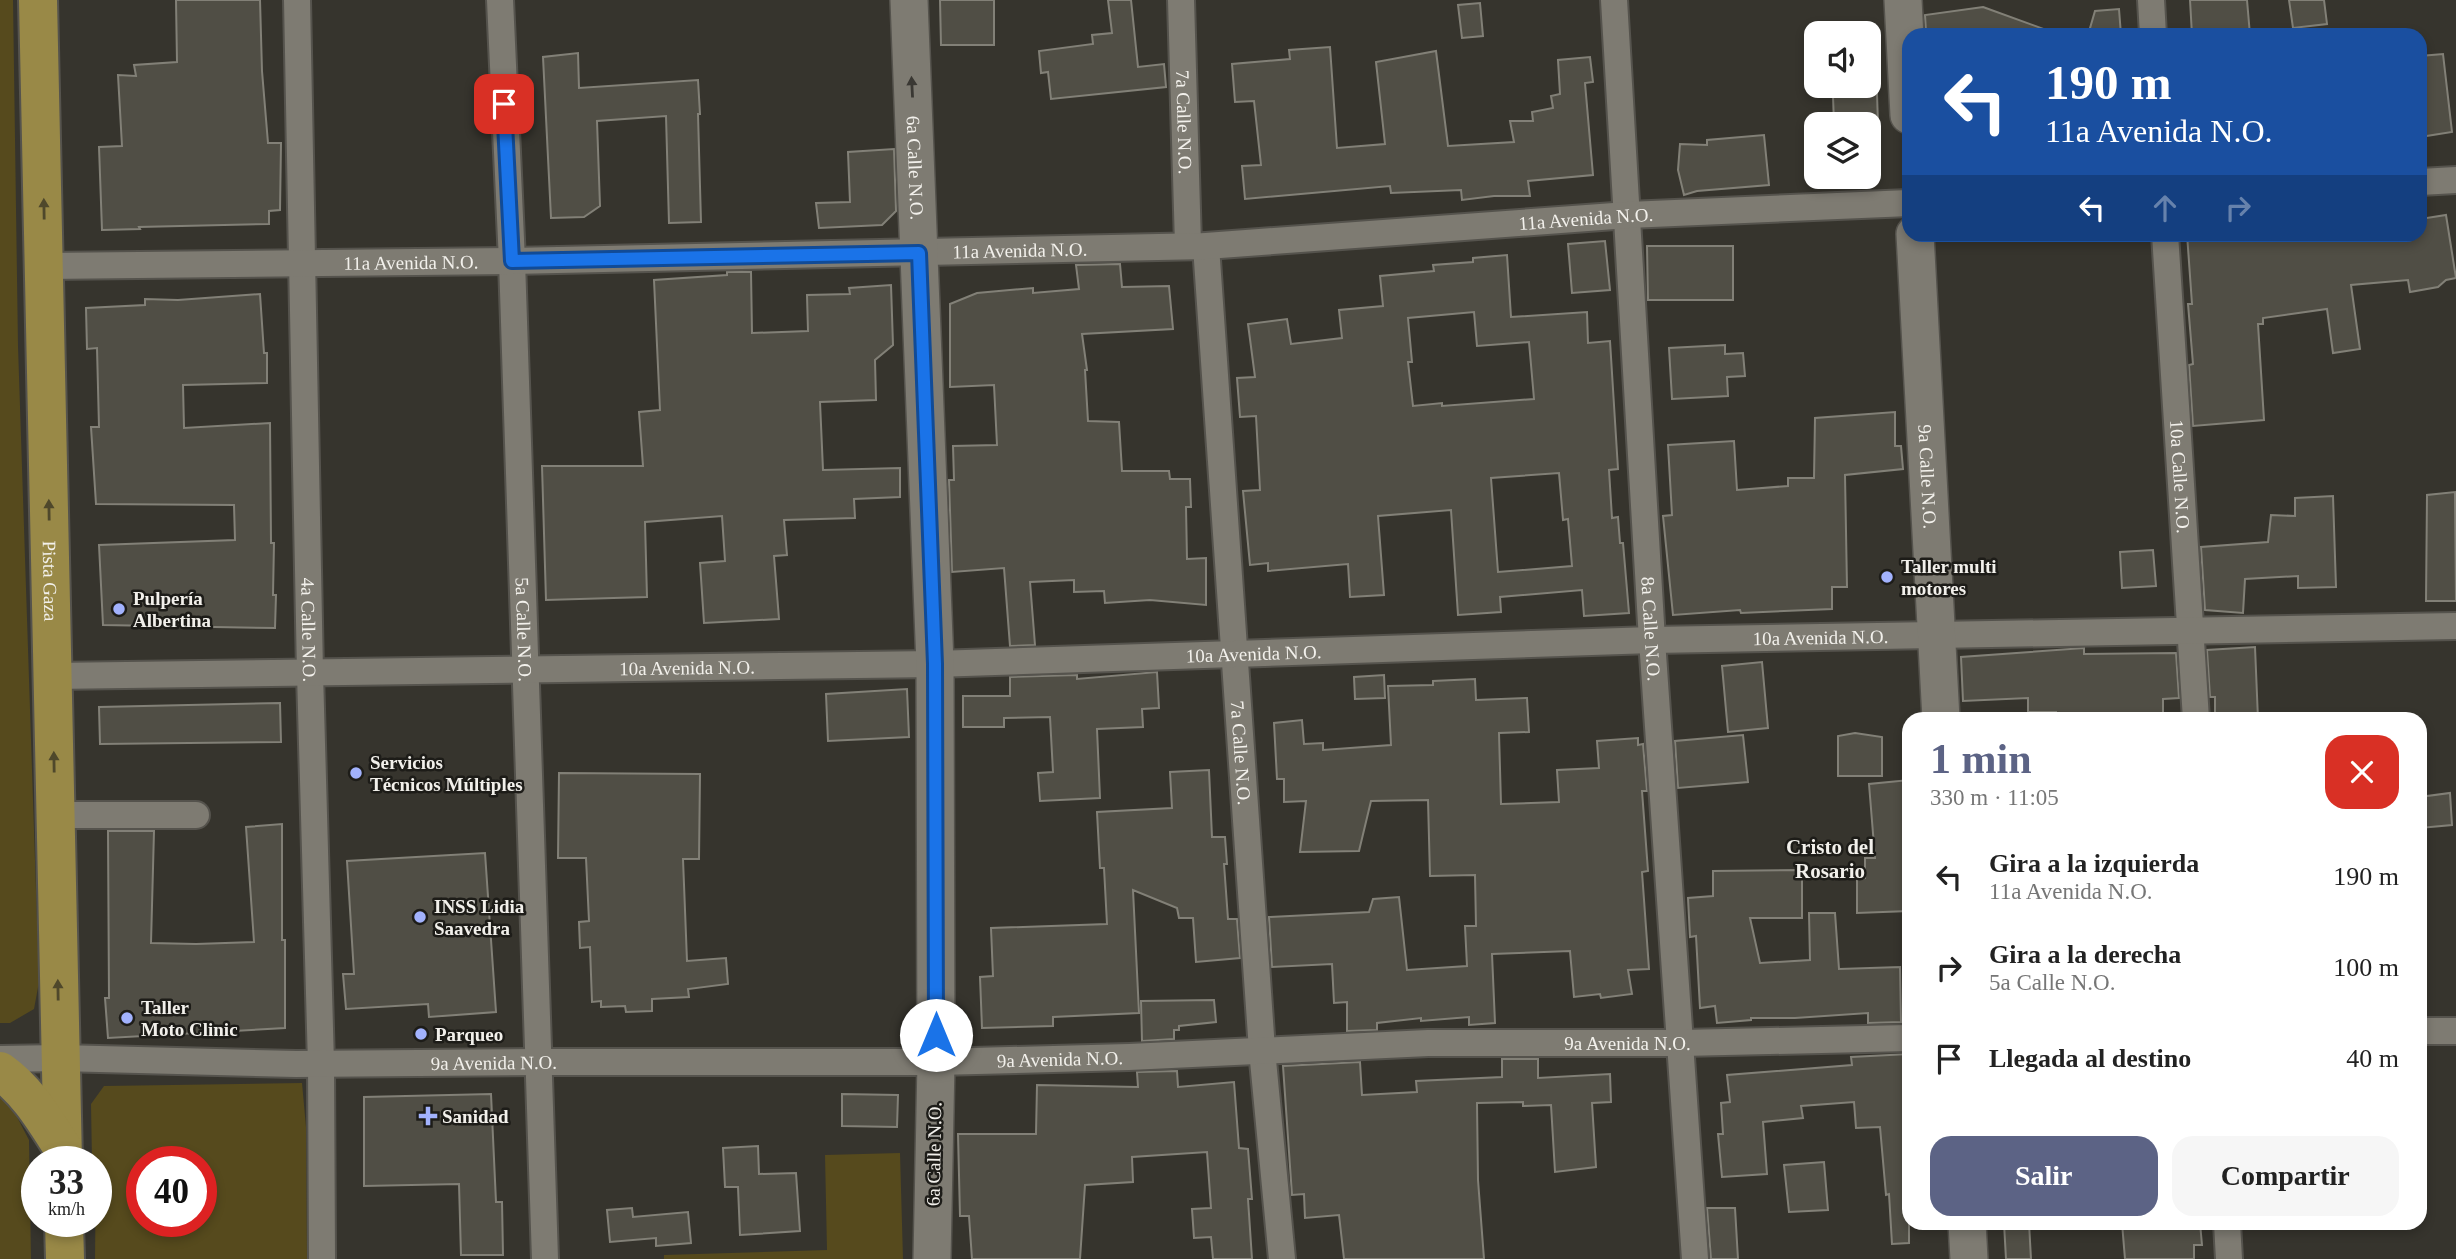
<!DOCTYPE html>
<html lang="es">
<meta charset="utf-8">
<style>
body{margin:0;font-family:Georgia,serif;background:#f6f6f6;color:#222;height:100vh;display:flex;flex-direction:column;font-size:26px;white-space:nowrap}
*{box-sizing:border-box;margin:0}
p{font-size:23px;color:#767676}
.icon{flex:none;width:38px;height:38px;fill:none;stroke:currentColor;stroke-width:2;stroke-linecap:round;stroke-linejoin:round}
.map{position:relative;flex:1;overflow:hidden}
.details{position:absolute;left:1902px;top:712px;width:525px;height:518px;display:flex;flex-direction:column;background:#fff;border-radius:21px;box-shadow:0 4px 10px #0003}
.details>*{flex:none}
.banner{position:absolute;left:1902px;top:28px;width:525px;height:214px;border-radius:21px;box-shadow:0 4px 10px #0003;background:#1a4fa0;color:#fff;overflow:hidden}
.buttons{position:absolute;left:1804px;top:21px;display:grid;gap:14px}
.buttons a{display:grid;place-items:center;width:77px;height:77px;border-radius:14px;background:#fff;box-shadow:0 4px 10px #0003;font-size:35px}
.speed{position:absolute;left:21px;top:1146px;display:flex;gap:14px;font-size:35px;font-weight:700;text-align:center}
.speed>*{display:grid;place-content:center;width:91px;height:91px;border-radius:50%;background:#fff;box-shadow:0 4px 10px #0003;line-height:1}
.speed small{font-size:18px;font-weight:400}
.speed .limit{border:10px solid #d22;background:#fff;color:#111}
.pin{position:absolute;display:grid;place-items:center;width:60px;height:60px;color:#fff;margin:-30px;border-radius:14px;box-shadow:0 4px 10px #0006}
.me{position:absolute;width:77px;margin:-38px;rotate:0deg;stroke-linejoin:round;filter:drop-shadow(0 0 5px #0008)}
.turn{display:flex;align-items:center;gap:24px;height:147px;padding:0 28px;font-size:32px}
.turn .icon{width:91px;height:91px;stroke-width:2.5}
.turn b{display:block;font-size:49px;line-height:60px}
.lanes{display:flex;align-items:center;height:66px;padding:0 28px;background:#0003;justify-content:center;gap:35px;direction:ltr}
.lanes .off{opacity:.35}
.round{display:grid;place-items:center;flex:none;width:74px;height:74px;border-radius:21px;background:#f6f6f6}
.overview{display:flex;align-items:center;justify-content:space-between;height:119px;padding:0 28px}
h1{font-size:42px;font-weight:800;line-height:52px;color:#5c6385}
.cta{display:flex;gap:14px;margin-top:auto;padding:14px 28px}
.cta a{flex:1;height:80px;border-radius:21px;background:#5c6385;color:#fff;font-size:28px;font-weight:800;line-height:80px;text-align:center}
.cta a+a{background:#f6f6f6;color:#222}
ul{padding:0;list-style:none}
li{display:flex;align-items:center;gap:21px;height:91px;padding:0 28px}
li div{flex:1}
li b{display:block;font-size:26px}
li em{font-style:normal}
.map>svg:first-child{display:block}
.green{fill:#564a1d;fill-rule:evenodd}
.building{fill:#504e45;stroke:#828077;stroke-width:2;fill-rule:evenodd}
.lines{fill:none;stroke-linecap:round;stroke-linejoin:round}
.street-casing{stroke:#55534d;stroke-width:30}
.secondary-casing{stroke:#55534d;stroke-width:40}
.primary-casing{stroke:#55534d;stroke-width:42}
.street{stroke:#7e7b72;stroke-width:26}
.secondary{stroke:#7e7b72;stroke-width:37}
.primary{stroke:#998947;stroke-width:38}
.oneway{fill:#3a3833}
.oneway2{fill:#4f482b}
.route-casing{stroke:#114b97;stroke-width:18}
.route{stroke:#1a73e8;stroke-width:12}
.poi-dot{fill:#a2b2fd;stroke:#1d1c18;stroke-width:2.5}
.labels{text-anchor:middle;dominant-baseline:central;stroke-width:5;stroke-linejoin:round;paint-order:stroke}
.street-label{font-size:19px;fill:#f2f0eb;stroke:#1d1c18}
.poi-label{font-size:19px;font-weight:bold;fill:#f2f0eb;stroke:#1d1c18;text-anchor:start}
.neighbourhood-label{font-size:21px;font-weight:bold;fill:#f2f0eb;stroke:#1d1c18}
</style>
<div class="map">
<svg width="2456" height="1259" viewBox="0 0 2456 1259">
<rect width="100%" height="100%" fill="#36342d"/>
<!-- green -->
<path class="green" d="M0,0h13l5,346 21,636 -5,27 -24,14h-10z
M302,1083l4,44 1,132h-212l1,-97h-4l-1,-58 13,-18zM142,1162h59v60h-59z
M0,1089l4,3 25,48 2,119h-31z
M900,1153l3,106h-239v-4l163,-5 -2,-95z"/>
<!-- building -->
<path class="building" d="M176,0h84l2,71 6,72h13l-1,67 -11,1v13l-130,3 1,2 -38,1 -3,-83 23,-1 -4,-71 18,1 -2,-11 43,-3z
M940,0h54v45h-53z
M1108,0h23l7,67 26,-3 2,23 -115,12 -3,-27 -7,1 -2,-22 54,-7 -1,-9 20,-2z
M2190,0h57l3,35h-58z
M2289,0h35l3,24 -34,4z
M1480,3l3,33 -21,2 -4,-33z
M1983,7l69,25 -1,3h-69l-56,-3 -1,-17z
M2119,9l2,26h-33l7,-24z
M1330,47l7,101 48,-4 -9,-82 60,-11 12,95 66,-4 -4,-21h23l-1,-9 21,-4 -2,-12 9,-2 -2,-34 32,-3 3,25 -8,1 8,92 -65,6 2,15h-36l-32,4 -1,-10 -70,3 -1,-7 -145,13 -3,-33 19,-1 -7,-64 -19,1 -3,-38 58,-5 -1,-9z
M578,53l1,35 119,-8 2,34h-2l3,108 -32,1 -3,-107 -69,5 3,85 -16,11 -33,1 -8,-161z
M2443,54l9,78 -32,5v-81z
M1877,94l1,30h-44l-1,-28z
M1764,135l5,50 -72,6 -13,4 -6,-25 2,-26 27,1v-5z
M894,149l2,62 -14,14 -63,3 -3,-25 34,-1 -2,-50z
M2446,215l10,63 -10,2 -8,7 -28,5 -2,-12 -57,5 9,64 -27,4 -6,-44 -64,9v6h-5l6,96 -71,6 -4,-61 4,-1 -5,-60h4l-5,-70h233v-15z
M1605,241l5,49 -38,3 -4,-49z
M1647,246h86v54h-85z
M1507,255l4,62 76,-5 1,31 22,-2 8,128 -9,1 3,48 6,-1 2,26h3l6,70 -45,3 -2,-26 -82,7 1,15 -43,3 -7,-105 -73,6 6,79 -34,2 -2,-33 -80,7v-8l-18,2 -7,-74 17,-1 -4,-74 -16,1 -3,-39 18,-1 -7,-53 39,-5 4,25 51,-6 -3,-28 44,-4 -3,-30 54,-5 -1,-6 40,-3v-4zM1474,312l3,34 52,-4 5,57 -92,7v-3l-29,3 -5,-44h4l-4,-44zM1559,473l4,47 5,-1 4,47 -74,6 -7,-94z
M1120,264l2,23 47,-1 4,43 -91,5 5,36h-2l3,51 31,1 3,49h47l1,8h20l1,28h-5l1,52 19,-1v47l-56,-5 -45,3 -1,-12 -30,1v-12l-44,2 5,63 -25,1 -6,-78 -52,4 -3,-92h5l-1,-34 44,-1 -3,-60 -44,2v-83l27,-11 56,-5v5l46,-4 -3,-24z
M727,272h24l1,61 56,-2 -1,-36 43,-1 -1,-6 42,-3 2,60 -18,15 1,40 -56,2 3,68 77,-2v29l-46,2 1,19 -71,2 3,35 -13,1 5,63 -75,4 -4,-60 25,-2 -3,-45 -77,6 2,75 -101,3 -4,-134h101l-4,-54 21,-2 -6,-130 73,-5z
M260,294l4,59h3v30l-84,2 1,43 86,-5 1,120h3l-1,52h3l-1,33 -172,-3 -4,-80 136,-5 -1,-35 -138,-1 -5,-77h8l-2,-79 -10,1 -1,-41 59,-3v-6l33,1z
M1725,345v9l18,-1 2,23 -18,1 1,19 -56,3 -3,-51z
M1895,412v34h6l2,23 -58,6 2,112h-15v22l-91,4 -1,-3 -67,5 -10,-99 9,-1 -4,-70 66,-4 3,49 51,-4v-8h26l1,-60z
M2455,492l1,109h-30l1,-106z
M2333,496l3,91 -38,1v-12l-53,3 -2,34 -38,-3 -4,-63 67,-5 3,-27 24,1v-18z
M2153,550l3,36 -34,2 -2,-36z
M2255,647l3,72h-43v-22h-5l-3,-47z
M2084,648v6l92,-1 3,45 -16,1v20h-107v-7h-28v-14l-65,3 -2,-44z
M1762,662l6,66 -40,4 -6,-66z
M1157,672l2,36 -17,1 1,18 -46,2 3,69 -60,3 -2,-28 15,-1 -3,-55 -46,1v9h-41v-31h47v-19l67,-2v4z
M1384,675l1,23 -30,1 -1,-22z
M1475,679l1,21 51,-2 2,34 -30,1 2,71 58,-2 -2,-32 42,-2 -2,-27 41,-3v7l5,-1 4,47h-5l6,80 -6,1 7,97 -21,1 4,24 -31,4 -1,-4 -26,3 -4,-46 -78,3 3,69 -26,2v-8l-48,4v-3l-44,5v7l-30,1v-29l-13,1 -2,-39 -60,3 -3,-50 100,-5 4,-13 26,-2 8,73 60,-4 -2,-40h11l-1,-51 -45,1 -2,-76 -57,1 -12,50 -59,1 6,-51 -22,1v-23h-7l-3,-56 28,-3 2,24 19,-1v7l68,-5 -3,-59 45,-1v-4z
M907,689l2,48 -81,4 -2,-47z
M280,703l1,39 -181,2 -1,-37z
M1855,733l27,4v39h-44v-40z
M1743,735l5,47 -70,6 -3,-47z
M1209,770l3,67h13l2,27h-3l4,55h9l3,39 -44,4 -3,-44h-14l-2,-10 -44,-18 6,123 -86,4v9l-71,2 -2,-51 13,-1 -2,-48 116,-4 -3,-56h-4l-3,-56 75,-4 -2,-36z
M559,773l141,1 -1,85h-16l4,102 39,-3 2,26 -40,5 1,8 -37,2v12l-26,1 -1,-6 -24,1v-6l-9,1 -2,-55 -10,1 -1,-26 10,-1 -3,-63h-28z
M1909,780v131l-52,2v-34l8,-1v-20h10l-6,-74z
M2450,793l2,32 -32,3v-31z
M282,824v116h3v88l-177,10 -3,-40h4l-1,-167h46l-3,112 45,1 58,-2 -8,-115z
M485,853l11,159 -67,5 -1,-13 -82,5 -3,-35h11l-7,-113z
M1802,870v48h-52l10,45 50,-3 -1,-47h26l4,56 61,-2 1,55 -33,1v-10l-73,5h-44v2l-34,3 -2,-17 -15,2 -4,-72 -6,1 -2,-39 25,-2v-25z
M1214,1000l2,22 -37,4v4h-5v9l-32,2 -1,-40z
M1909,1054v189l-17,1 -3,-50 -3,1 -6,-68 -24,1 -2,-26 -53,4 2,12 -40,4 4,52 -45,3 -4,-43h5l-2,-31 9,-1 -3,-27 125,-10 -1,-8z
M1502,1059h36v19l72,-4 1,28 -19,1 4,64 -41,5 -4,-67 -28,1v-4l-46,1 1,77 6,79h-140l-5,-44 -34,3 -1,-24 -12,1 -9,-129 77,-4 2,33 55,-3 -1,-11 86,-4z
M1177,1071l1,16 56,-5 5,66 9,1 4,50h-4l4,60h-39l-2,-22 -17,1 -2,-29 19,-1 -4,-56 -75,5 1,25 -48,3 -5,74h-108l-3,-43h-9l-2,-82h78l1,-49 101,2 -1,-15z
M491,1094l5,108h6l1,53h-42l-2,-71 -95,2v-89z
M842,1094l56,1 -1,32 -55,-1z
M758,1146l1,28 37,-1 4,58 -60,4 -2,-48h-13l-2,-39z
M1824,1162l4,48 -39,2 -5,-47z
M632,1208l1,9 55,-5 3,31 -35,3v-8l-46,4 -3,-32z
M1707,1208h28l3,51h-27z
M2004,1223h25l2,36h-25z
M2122,1223h78l2,22h-8v14h-69z"/>
<g class="lines">
<!-- street casing -->
<g class="street-casing">
<g id="street">
<path id="s1" d="M297,0l13,673 11,391 1,195"/>
<path id="s2" d="M500,0l12,261 33,998"/>
<path id="s3" d="M1181,0l7,245"/>
<path id="s4" d="M1614,0l38,640 43,619"/>
<path d="M2151,0l2,35"/>
<path d="M2420,182l36,-2"/>
<path id="s5" d="M2165,234l31,485"/>
<path id="s6" d="M1206,246l56,804 20,209"/>
<path id="s7" d="M45,266l467,-5 694,-15 422,-31 281,-12"/>
<path id="s8" d="M52,676l883,-12 717,-24 804,-14"/>
<path d="M55,815h141"/>
<path d="M2420,1031h36"/>
<path id="s9" d="M0,1059l60,-1 236,6 243,-2h397l193,-5 299,-14h254l227,-5"/>
<path d="M2227,1223l2,36"/>
</g>
</g>
<!-- secondary casing -->
<g class="secondary-casing">
<g id="secondary">
<path id="s10" d="M909,0l26,664 1,398 -4,197"/>
<path d="M1903,0l6,115"/>
<path id="s11" d="M1915,234l26,485"/>
<path d="M1967,1223l2,36"/>
</g>
</g>
<!-- primary casing -->
<g class="primary-casing">
<g id="primary">
<path id="s12" d="M38,0l25,1162"/>
<path d="M0,1071c28,20 44,48 62,76"/>
<path d="M64,1222l1,37"/>
</g>
</g>
<!-- street -->
<use href="#street" class="street"/>
<!-- secondary -->
<use href="#secondary" class="secondary"/>
<!-- primary -->
<use href="#primary" class="primary"/>
</g>
<!-- one-way arrows -->
<defs><path id="oneway-solid" d="M-6-.8H1V-3.2L6.5 0L1 3.2V.8H-6Z" transform="scale(1.75)"/></defs>
<use class="oneway" href="#oneway-solid" transform="translate(912 87) rotate(-93)"/>
<g class="oneway2">
<use href="#oneway-solid" transform="translate(44 209) rotate(-91)"/>
<use href="#oneway-solid" transform="translate(49 510) rotate(-91)"/>
<use href="#oneway-solid" transform="translate(54 762) rotate(-91)"/>
<use href="#oneway-solid" transform="translate(58 990) rotate(-91)"/>
</g>
<g class="lines">
<!-- route casing -->
<g class="route-casing">
<path id="route" d="M504,104l8,157 407,-8 16,411 1,371"/>
</g>
<!-- route -->
<use href="#route" class="route"/>
</g>
<!-- markers -->
<g class="poi-dot">
<circle cx="1887" cy="577" r="7"/>
<circle cx="119" cy="609" r="7"/>
<circle cx="356" cy="773" r="7"/>
<circle cx="420" cy="917" r="7"/>
<circle cx="127" cy="1018" r="7"/>
<circle cx="421" cy="1034" r="7"/>
<path d="M424.5 1105.5h7v7h7v7h-7v7h-7v-7h-7v-7h7z"/>
</g>
<g class="labels">
<!-- street labels -->
<g class="street-label">
<text stroke="none"><textPath href="#s3" startOffset="122">7a Calle N.O.</textPath></text>
<text stroke="none"><textPath href="#s10" startOffset="168">6a Calle N.O.</textPath></text>
<text stroke="none"><textPath href="#s7" startOffset="1542">11a Avenida N.O.</textPath></text>
<text stroke="none"><textPath href="#s7" startOffset="975">11a Avenida N.O.</textPath></text>
<text stroke="none"><textPath href="#s7" startOffset="366">11a Avenida N.O.</textPath></text>
<text stroke="none"><textPath href="#s11" startOffset="243">9a Calle N.O.</textPath></text>
<text stroke="none"><textPath href="#s5" startOffset="243">10a Calle N.O.</textPath></text>
<text stroke="none"><textPath href="#s12" startOffset="581">Pista Gaza</textPath></text>
<text stroke="none"><textPath href="#s2" startOffset="630">5a Calle N.O.</textPath></text>
<text stroke="none"><textPath href="#s1" startOffset="630">4a Calle N.O.</textPath></text>
<text stroke="none"><textPath href="#s4" startOffset="630">8a Calle N.O.</textPath></text>
<text stroke="none"><textPath href="#s8" startOffset="1769">10a Avenida N.O.</textPath></text>
<text stroke="none"><textPath href="#s8" startOffset="1202">10a Avenida N.O.</textPath></text>
<text stroke="none"><textPath href="#s8" startOffset="635">10a Avenida N.O.</textPath></text>
<text stroke="none"><textPath href="#s6" startOffset="508">7a Calle N.O.</textPath></text>
<text stroke="none"><textPath href="#s9" startOffset="1628">9a Avenida N.O.</textPath></text>
<text stroke="none"><textPath href="#s9" startOffset="1060">9a Avenida N.O.</textPath></text>
<text stroke="none"><textPath href="#s9" startOffset="494">9a Avenida N.O.</textPath></text>
<text transform="translate(934 1154) rotate(-89)">6a Calle N.O.</text>
</g>
<!-- poi labels -->
<g class="poi-label">
<text x="1901" y="566">Taller multi<tspan x="1901" dy="22">motores</tspan></text>
<text x="133" y="598">Pulpería<tspan x="133" dy="22">Albertina</tspan></text>
<text x="370" y="762">Servicios<tspan x="370" dy="22">Técnicos Múltiples</tspan></text>
<text x="434" y="906">INSS Lidia<tspan x="434" dy="22">Saavedra</tspan></text>
<text x="141" y="1007">Taller<tspan x="141" dy="22">Moto Clinic</tspan></text>
<text x="435" y="1034">Parqueo</text>
<text x="442" y="1116">Sanidad</text>
</g>
<!-- neighbourhood labels -->
<g class="neighbourhood-label">
<text x="1830" y="847">Cristo del<tspan x="1830" dy="24">Rosario</tspan></text>
</g>
</g>
</svg>
<div class="buttons">
<a><svg class="icon" aria-label="sound" viewBox="0 0 24 24"><path d="M4 9h4l5-4v14l-5-4H4zM17 9q2 3 0 6"/></svg></a>
<a><svg class="icon" aria-label="layers" viewBox="0 0 24 24"><path d="M12 4l9 5-9 5-9-5zM3 14l9 5 9-5"/></svg></a>
</div>
<div class="speed"><div>33<small>km/h</small></div><div class="limit">40</div></div>
<div class="pin" style="left:504px;top:104px;background:#d93025"><svg class="icon" aria-label="arrive" viewBox="0 0 24 24"><path d="M6 21V4h12l-3 4 3 4H6"/></svg></div>
<svg class="me" style="left:936px;top:1035px" viewBox="-20 -20 40 40"><circle r="19" fill="#fff"/><path d="M0-13L10 11 0 6-10 11z" fill="#1a73e8"/></svg>
<div class="banner">
<div class="turn"><svg class="icon" aria-label="left" viewBox="0 0 24 24"><path d="M17 20v-9H6M10 6l-5 5 5 5"/></svg><div><b>190 m</b>11a Avenida N.O.</div></div>
<div class="lanes"><svg class="icon" aria-label="left" viewBox="0 0 24 24"><path d="M17 20v-9H6M10 6l-5 5 5 5"/></svg><svg class="icon off" aria-label="ahead" viewBox="0 0 24 24"><path d="M12 20V5M6 11l6-6 6 6"/></svg><svg class="icon off" aria-label="right" viewBox="0 0 24 24"><path d="M7 20v-9h11M14 6l5 5-5 5"/></svg></div>
</div>
<section class="details">
<div class="overview"><div><h1>1 min</h1><p>330 m · 11:05</p></div><a class="round" style="background:#d93025;color:#fff"><svg class="icon" aria-label="close" viewBox="0 0 24 24"><path d="M6 6l12 12M18 6L6 18"/></svg></a></div>
<ul>
<li><svg class="icon" aria-label="left" viewBox="0 0 24 24"><path d="M17 20v-9H6M10 6l-5 5 5 5"/></svg><div><b>Gira a la izquierda</b><p>11a Avenida N.O.</p></div><em>190 m</em></li>
<li><svg class="icon" aria-label="right" viewBox="0 0 24 24"><path d="M7 20v-9h11M14 6l5 5-5 5"/></svg><div><b>Gira a la derecha</b><p>5a Calle N.O.</p></div><em>100 m</em></li>
<li><svg class="icon" aria-label="arrive" viewBox="0 0 24 24"><path d="M6 21V4h12l-3 4 3 4H6"/></svg><div><b>Llegada al destino</b></div><em>40 m</em></li>
</ul>
<div class="cta"><a>Salir</a><a>Compartir</a></div>
</section>
</div>
